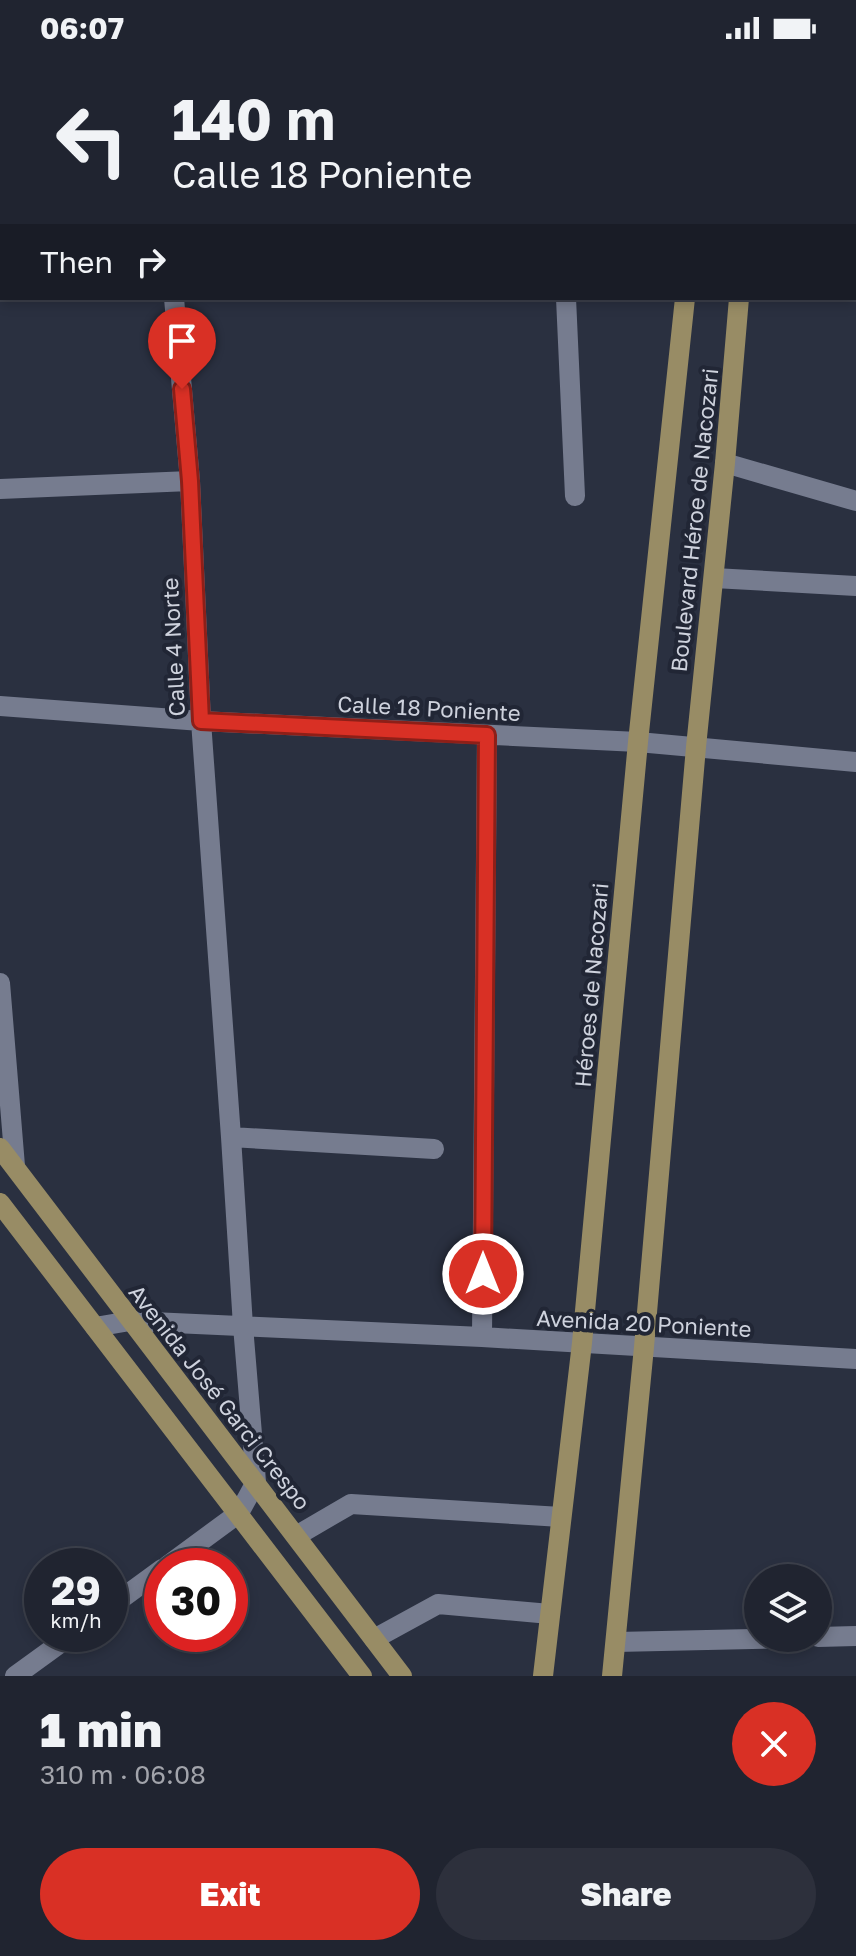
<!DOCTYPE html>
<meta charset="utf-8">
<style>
body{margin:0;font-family:"Golos Text",sans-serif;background:#2d303c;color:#f1f3f6;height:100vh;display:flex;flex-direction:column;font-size:30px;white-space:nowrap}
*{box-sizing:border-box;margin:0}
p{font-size:26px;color:#a2a4ab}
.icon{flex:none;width:44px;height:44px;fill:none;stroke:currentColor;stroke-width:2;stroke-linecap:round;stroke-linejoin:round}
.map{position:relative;height:1620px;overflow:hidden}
.sheet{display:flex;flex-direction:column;background:#202430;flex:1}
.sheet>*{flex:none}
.hud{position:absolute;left:0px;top:0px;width:856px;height:244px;box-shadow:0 4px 12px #0003,0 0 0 2px #3d414c;background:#202430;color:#f1f3f6;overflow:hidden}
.fabs{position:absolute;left:744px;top:1508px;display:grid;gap:16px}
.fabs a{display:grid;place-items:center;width:88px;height:88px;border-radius:50%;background:#202430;box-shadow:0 4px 12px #0003,0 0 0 2px #3d414c;font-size:40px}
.speed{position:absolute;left:24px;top:1492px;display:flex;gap:16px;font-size:40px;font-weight:700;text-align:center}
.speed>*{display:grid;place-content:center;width:104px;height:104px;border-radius:50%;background:#202430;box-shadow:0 4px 12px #0003,0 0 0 2px #3d414c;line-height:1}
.speed small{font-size:20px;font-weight:400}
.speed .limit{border:12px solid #d22;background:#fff;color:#111}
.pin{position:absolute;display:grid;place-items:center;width:68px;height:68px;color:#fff;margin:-82px -34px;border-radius:50% 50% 50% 0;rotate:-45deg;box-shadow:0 0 8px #0007}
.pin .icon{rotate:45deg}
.me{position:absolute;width:88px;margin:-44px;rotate:0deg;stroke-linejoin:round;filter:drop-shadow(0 0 6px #0008)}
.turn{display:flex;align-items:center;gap:28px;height:168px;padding:0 40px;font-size:36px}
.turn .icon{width:104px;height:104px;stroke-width:2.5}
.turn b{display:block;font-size:56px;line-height:68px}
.then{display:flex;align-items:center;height:76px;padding:0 40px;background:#0003;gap:16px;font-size:30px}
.round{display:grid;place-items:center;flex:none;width:84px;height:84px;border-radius:42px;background:#2d303c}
.head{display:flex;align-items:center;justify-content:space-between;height:136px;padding:0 40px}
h1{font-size:48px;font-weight:800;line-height:60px}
.action{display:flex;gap:16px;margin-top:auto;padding:16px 40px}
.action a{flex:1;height:92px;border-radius:48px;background:#d93025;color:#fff;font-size:32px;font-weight:800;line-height:92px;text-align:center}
.action a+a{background:#2d303c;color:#f1f3f6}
.status{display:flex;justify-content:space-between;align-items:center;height:56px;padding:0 40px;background:#202430;direction:ltr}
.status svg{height:22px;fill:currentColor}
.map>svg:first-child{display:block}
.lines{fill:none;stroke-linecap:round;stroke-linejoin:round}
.minor{stroke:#767c8f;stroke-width:20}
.major{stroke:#988c65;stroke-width:20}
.route-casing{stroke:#8d1f18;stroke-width:20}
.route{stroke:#d93025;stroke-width:14}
.labels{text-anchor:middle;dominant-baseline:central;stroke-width:8;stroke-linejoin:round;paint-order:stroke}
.street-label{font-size:22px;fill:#ced2dd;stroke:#212635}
</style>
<div class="status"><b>06:07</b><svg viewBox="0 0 49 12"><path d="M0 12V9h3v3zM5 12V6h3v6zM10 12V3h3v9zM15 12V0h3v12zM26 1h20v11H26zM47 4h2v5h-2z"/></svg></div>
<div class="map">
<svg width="856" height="1620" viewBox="0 0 856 1620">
<rect width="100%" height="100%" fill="#2a3040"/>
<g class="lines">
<!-- minor -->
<path class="minor" d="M159,0v2
M555,0v2
M854,152h2
M0,229l2,-1
M566,242l9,198
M725,407l131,38
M0,433l190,-8
M714,522l142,8
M0,650l201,15 437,21 218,20
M0,927l15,183
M231,1081l203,12
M95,1271l35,-6 352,16 374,22
M482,1281l5,-602
M296,1480l55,-32 210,13
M167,1510l72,-53 17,-31 -13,-156 -12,-189 -30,-416 -11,-240 -16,-183
M110,1551l52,-38
M818,1581l38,-1
M374,1583l64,-35 112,10
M616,1586l179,-4
M15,1620l58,-42"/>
<!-- major -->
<path class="major" d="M708,2l1,-2
M762,2v-2
M0,1092l402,528
M0,1147l362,473
M543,1620l39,-333 56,-601 47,-444
M612,1620l32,-329 52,-600 29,-284 14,-165"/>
</g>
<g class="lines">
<!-- route casing -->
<g class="route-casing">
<path id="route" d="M182,333l8,92 11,240 286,14 -4,539"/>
</g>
<!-- route -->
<use href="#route" class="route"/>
</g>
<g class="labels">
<!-- street labels -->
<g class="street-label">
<text transform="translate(694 464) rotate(-84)">Boulevard Héroe de Nacozari</text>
<text transform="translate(173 591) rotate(-93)">Calle 4 Norte</text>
<text transform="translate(429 652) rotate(3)">Calle 18 Poniente</text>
<text transform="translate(591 929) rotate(-85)">Héroes de Nacozari</text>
<text transform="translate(644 1267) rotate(3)">Avenida 20 Poniente</text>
<text transform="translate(220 1341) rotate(52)">Avenida José Garci Crespo</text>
</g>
</g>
</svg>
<div class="fabs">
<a><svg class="icon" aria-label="layers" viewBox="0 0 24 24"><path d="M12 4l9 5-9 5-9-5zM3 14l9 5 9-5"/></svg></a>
</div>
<div class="speed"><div>29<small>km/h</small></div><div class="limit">30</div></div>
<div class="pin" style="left:182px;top:333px;background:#d93025"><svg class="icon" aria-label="arrive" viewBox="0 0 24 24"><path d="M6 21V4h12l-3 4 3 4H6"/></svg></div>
<svg class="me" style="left:483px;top:1218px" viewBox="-20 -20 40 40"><circle r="17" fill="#d93025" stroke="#fff" stroke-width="3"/><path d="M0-11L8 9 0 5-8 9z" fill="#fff"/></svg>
<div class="hud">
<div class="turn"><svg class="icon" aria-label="left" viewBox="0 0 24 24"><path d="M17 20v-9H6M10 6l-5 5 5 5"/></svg><div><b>140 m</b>Calle 18 Poniente</div></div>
<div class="then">Then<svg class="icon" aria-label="right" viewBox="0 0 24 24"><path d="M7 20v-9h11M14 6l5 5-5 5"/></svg></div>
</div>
</div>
<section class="sheet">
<div class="head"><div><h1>1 min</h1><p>310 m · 06:08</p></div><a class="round" style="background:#d93025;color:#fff"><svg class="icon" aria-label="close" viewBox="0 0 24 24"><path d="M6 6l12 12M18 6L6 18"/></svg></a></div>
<div class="action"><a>Exit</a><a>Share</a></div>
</section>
